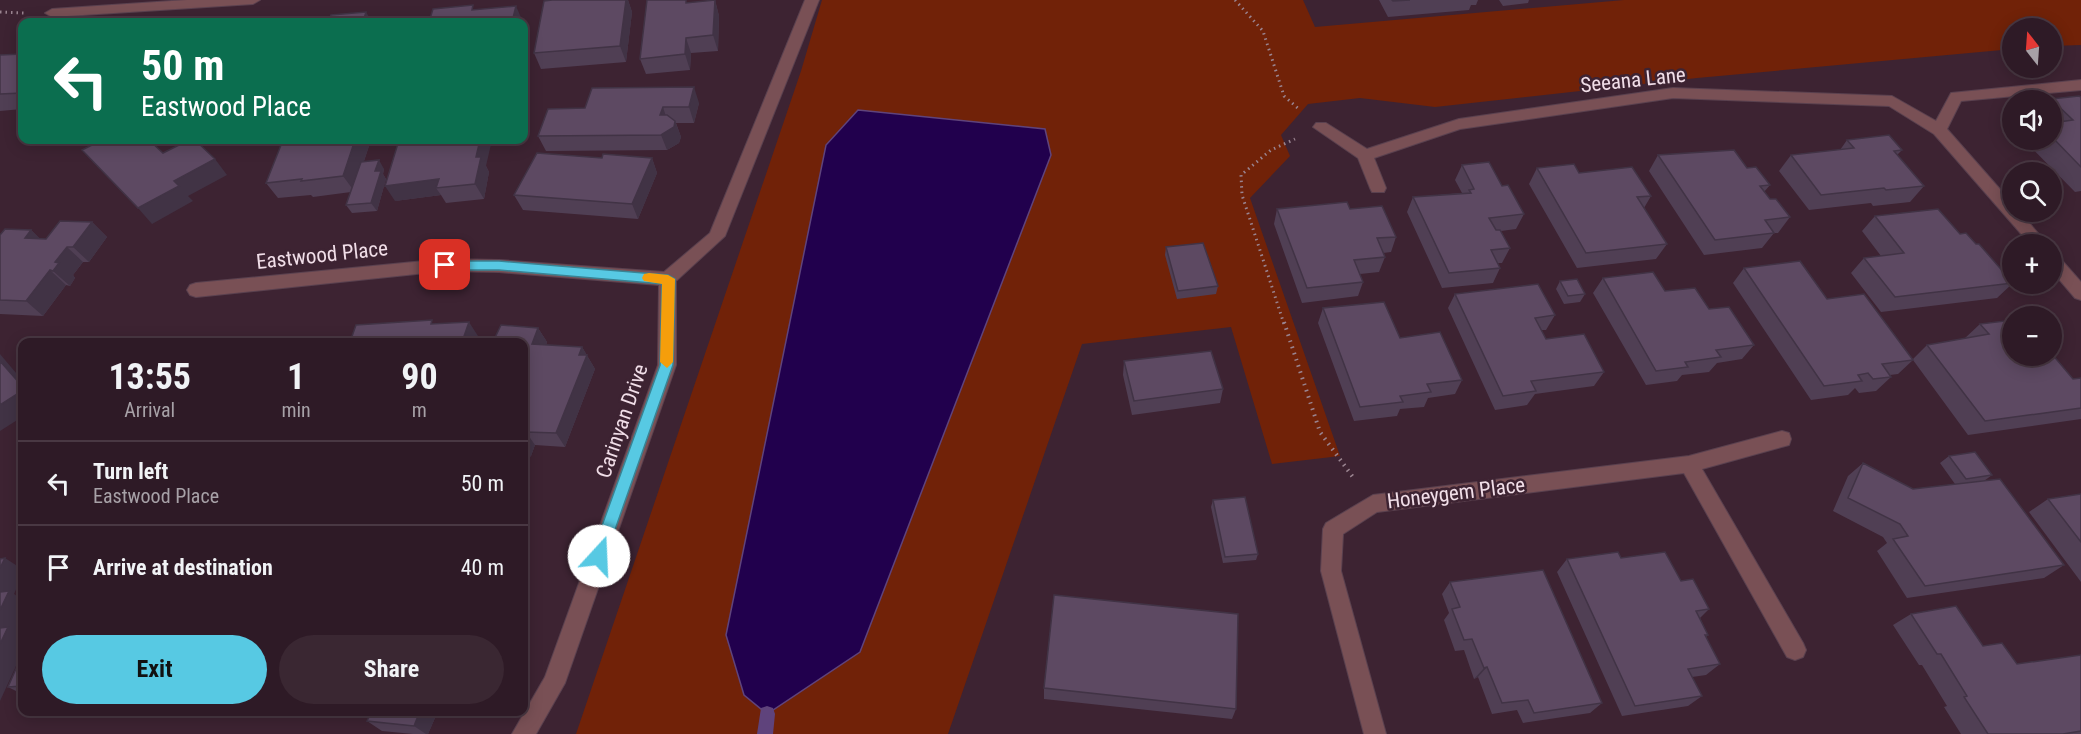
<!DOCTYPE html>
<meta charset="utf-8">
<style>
body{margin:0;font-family:"Roboto Condensed",sans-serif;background:#3a2732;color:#f1f3f6;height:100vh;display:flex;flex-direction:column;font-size:22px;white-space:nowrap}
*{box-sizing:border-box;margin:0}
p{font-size:20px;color:#a7a1a7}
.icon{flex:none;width:33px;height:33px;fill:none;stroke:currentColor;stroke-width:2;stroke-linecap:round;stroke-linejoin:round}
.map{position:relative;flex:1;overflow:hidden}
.panel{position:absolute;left:18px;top:338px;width:510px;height:378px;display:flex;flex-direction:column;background:#2e1a26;border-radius:12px;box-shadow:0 3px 15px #0003,0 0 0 2px #493843}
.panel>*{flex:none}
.banner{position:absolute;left:18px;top:18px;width:510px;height:126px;border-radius:12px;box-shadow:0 3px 15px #0003,0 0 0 2px #493843;background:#0b6e4f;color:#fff;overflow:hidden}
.needle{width:39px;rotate:343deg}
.buttons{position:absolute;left:2002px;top:18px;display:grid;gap:12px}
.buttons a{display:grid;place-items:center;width:60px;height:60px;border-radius:50%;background:#2e1a26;box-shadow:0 3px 15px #0003,0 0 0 2px #493843;font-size:30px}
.pin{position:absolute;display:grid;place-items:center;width:51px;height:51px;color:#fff;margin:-26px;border-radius:12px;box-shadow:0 3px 9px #0006}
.me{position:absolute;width:66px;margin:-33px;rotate:20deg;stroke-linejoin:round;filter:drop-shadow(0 0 4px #0008)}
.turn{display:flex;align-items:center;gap:21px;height:126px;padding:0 24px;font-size:27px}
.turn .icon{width:78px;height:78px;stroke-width:2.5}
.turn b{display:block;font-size:42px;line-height:51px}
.eta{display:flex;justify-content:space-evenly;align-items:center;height:102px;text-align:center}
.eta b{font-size:36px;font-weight:700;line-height:42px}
.action{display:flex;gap:12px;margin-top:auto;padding:12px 24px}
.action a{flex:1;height:69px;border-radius:36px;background:#57c9e3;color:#111;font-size:24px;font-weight:700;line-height:69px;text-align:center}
.action a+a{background:#3a2732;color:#f1f3f6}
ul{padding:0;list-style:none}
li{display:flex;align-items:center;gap:18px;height:84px;padding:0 24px;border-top:2px solid #493843}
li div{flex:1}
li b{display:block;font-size:22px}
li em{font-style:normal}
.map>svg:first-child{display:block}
.green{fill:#712208}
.water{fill:#21004d;stroke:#5f437c;stroke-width:1.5}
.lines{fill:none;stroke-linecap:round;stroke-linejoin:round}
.stream{fill:#5f437c;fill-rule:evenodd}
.street-casing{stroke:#5a414f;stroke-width:2}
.path-far1{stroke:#9a8490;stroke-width:3;stroke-dasharray:1.5 4;stroke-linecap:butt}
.path{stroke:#9a8490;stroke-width:4;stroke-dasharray:1.5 5;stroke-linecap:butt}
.street{fill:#795055;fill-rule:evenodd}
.wall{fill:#503f54}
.shaded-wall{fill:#413345}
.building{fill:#5d4962;stroke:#413345;stroke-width:1.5}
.route{fill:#57c9e3;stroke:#398394;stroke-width:1.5}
.slow{fill:#f59e0b}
.labels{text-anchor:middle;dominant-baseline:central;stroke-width:5;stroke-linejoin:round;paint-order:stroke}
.street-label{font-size:21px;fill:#f1dee8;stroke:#3d2332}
</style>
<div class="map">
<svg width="2081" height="734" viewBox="0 0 2081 734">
<rect width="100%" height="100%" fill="#3d2332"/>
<!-- green -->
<path class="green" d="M822,0h481l12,27 309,-27h457v45l-29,1v-18h-39v21l-316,29 -262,29 -75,-9 -52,6 -27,31 9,21 -40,42 90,258 -68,8 -41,-137 -149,17 -134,390h-372l225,-663z"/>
<!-- water -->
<path class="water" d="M858,110l187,19 6,26 -191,497 -93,62 -23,-19 -18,-60 100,-490z"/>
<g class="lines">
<!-- stream -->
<path class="stream" d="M767,706l6,2 2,6 -2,20h-16l4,-26z"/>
<!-- street casing -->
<g class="street-casing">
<path id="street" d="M187,0h73l-7,4 -201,13 -7,-4 7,-4z
M805,0h14l-94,236 -49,45v84l-111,318 -29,51h-24l33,-57 113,-312 1,-80 -160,-13 -54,-1 -249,26 -6,-2 -3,-5 3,-5 6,-2 249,-24 54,1 165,12 46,-39z
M2081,80v10l-120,11 -14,28 66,75v8h7l27,32h-17l-96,-110 -45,-28 -216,-8 -213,31 -86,29 12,30 -2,4h-12l-2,-4 -12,-30 -45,-31 3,-4h10l41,26 92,-30 214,-31 219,8 44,25 15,-28z
M2052,254l6,2 23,26v18l-6,-2 -23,-27z
M1782,431l7,2 2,6 -2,6 -87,24 101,174 3,7 -3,7 -8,3 -8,-3 -103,-184 -307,39 -34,22 -2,37 45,163h-22l-43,-163 2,-42 3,-6 47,-28 316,-39z"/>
</g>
<!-- path-far1 -->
<path class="path-far1" d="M1235,0l28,31 21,65 16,14
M0,12l24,1
M1284,324l-42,-129 -1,-20 30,-25 24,-11"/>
<!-- path -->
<path class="path" d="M1284,322l36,110 35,48"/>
<!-- street -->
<use href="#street" class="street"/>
</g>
<!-- wall -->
<path class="wall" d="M552,0h76l4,12 -6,50 -85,7 -7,-16z
M715,0l4,16 -1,35 -27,2 -1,17 -44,4 -6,-15 48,-56z
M1379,0h99l-2,5h-5l-2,5 -81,7z
M1499,0h30l-1,3 -25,3z
M22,54v55l-22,2v-56z
M2081,97v94l-6,1 -51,-52h28v-40h-2l1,-1z
M699,103l-5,20h-18l5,14 -2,6 -12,7 -121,1 -8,-15 47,-28z
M283,140h88l-7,21 20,8 -1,5 3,5 -9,32 -25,2 -6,-8 5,-13 -38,5 -2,-2 -33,3 -12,-15z
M1847,140l55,10 -5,5 27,31 -14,16 -37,4 -2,-3 -62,7 -30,-39 12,-16 49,-5z
M1658,155l89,13 23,17 -6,7 6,7 20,18 -12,16h-4l-12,15 -58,7 -55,-84z
M602,158h50l5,15 -19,46 -115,-9 -9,-15z
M1462,165l40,21 22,28 -8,15 -15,2 9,17 -8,15h-4l2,5 -7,15 -51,5 -35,-76 6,-15 49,-4 -7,-13z
M486,166l3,6 -5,27 -38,4 -5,-8 -46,6z
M1537,168l42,5 72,23 -7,12 23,36 -11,15 -79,9 -48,-84z
M1277,209h73l46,28 -5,15 -8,1 2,4 -6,15 -19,2 3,8 -5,14 -56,7 -28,-79z
M1875,216l85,18 16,10 37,39 -16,15 -116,14 -30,-39 13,-15 17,-2 -19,-25z
M92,222l15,15 -18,25h-6l-10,13 2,3 -5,8 -4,-1 -23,31 -43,-2v-79l31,-5 9,9h6z
M1166,247l52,39 -2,8 -39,5 -12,-44z
M1744,268l83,31 86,60 14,-14 37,-6 16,-15 93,55 8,-1v41l-113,16 -55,-75 -15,14 -8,1 1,2 -15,14 -17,2 -4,-5 -7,7 -37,5 -78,-117z
M1603,278l62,13 44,18 45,36 -12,14 -25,4 -8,9 -27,3 -5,6 -31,4 -53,-92z
M1560,281l25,13 -5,8 -16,2 -8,-15z
M1455,294l100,21 -9,15h-5l5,9 58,33 -10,14 -59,8 -8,11 -32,5 -47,-102z
M1323,308l77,30 62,42 -7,14 -27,4 -4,9 -24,2 -3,7 -43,5 -36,-98z
M538,328l9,14 -1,3 36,2 13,22 -30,78 -30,-2 -4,11 -7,5v-119z
M1124,361l99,28 -3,14 -88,12 -9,-40z
M1949,456l43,19 -8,6 80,84 -20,13 -137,20 -30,-47 10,-8 -4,-6 -50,-26 15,-35 15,-13 50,26 42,-5 -15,-21z
M2081,494v88l-52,-70 19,-13z
M1213,500l45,54 -2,6 -33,3 -12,-56z
M1621,558l60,23 28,28 -9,9 8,17 -2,2 14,27 -14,11 -14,2 10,19 -14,10 -66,10 -65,-144 10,-13z
M1450,582l152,121 -12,10 -67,10 -6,-13 -25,4 -14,-37 -4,2 -10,-29 -9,1 -11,-31 5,-7 -7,-19z
M1911,614l72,32 34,18 64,-9v79h-120l-17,-27 3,-1 -25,-41h-3l-26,-40z
M22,655v39l-14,-7z
M1044,688l192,21 -4,10 -188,-20z
M438,711l-10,23h-15l-31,-3 -15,-10z"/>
<!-- shaded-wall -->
<path class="shaded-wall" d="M626,0h2l4,12 -6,50 -6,-16z
M715,0l4,16 -1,35 -5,-16z
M516,6l7,16h-11z
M366,12l6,10h-9z
M686,38l5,15 -1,17 -5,-16z
M694,87l5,16 -5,20 -5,-16z
M663,107l5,16 -8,-8z
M675,121l6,16 -2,6 -12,7 -6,-15z
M355,140h16l-17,51 -11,-15z
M480,140h12l-6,26 3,6 -5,27 -9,-15 1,-27z
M652,158l5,15 -19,46 -6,-15z
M215,159l12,16 -39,21 5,5 -41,23 -14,-16 36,-27z
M379,160l5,9 -1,5 3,5 -9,32 -6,-8 4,-32z
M439,179l-3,9 5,7 -46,6 -10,-15z
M92,222l15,15 -18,25 -16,-15z
M31,230l16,15 -22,-7z
M67,247l16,15 -10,13 2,3 -5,8 -17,-15 2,-9z
M50,270l16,15 -23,31 -17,-15z
M469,322l9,14 -1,6h-15z
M538,328l9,14 -6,16 -9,-14z
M582,347l13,22 -30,78 -9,-14 23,-78z
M0,354l22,26v6l-22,-25z
M22,391v26l-22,14v-26z
M526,432l9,13 -4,11 -7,5v-23z
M5,558l17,11v7l-8,18 8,5v20l-6,12 6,4v18l-22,48v-133z
M1487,667l-9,10 -4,2 10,-11z
M420,711h18l-10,23h-2l-12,-8z"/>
<!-- building -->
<path class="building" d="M552,0h74l-6,46 -86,7 10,-52z
M647,0h39v3l29,-3 -2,35 -27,3 -1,16 -45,5z
M1392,0h18l-17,1z
M473,5l-1,5 44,-4 -4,16h-83l4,-13z
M366,12l-3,10h-35l3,-7z
M276,20l-1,2h-13l1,-1z
M22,54v39l-22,1v-39z
M694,87l-5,20h-26l-3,8h7l8,6 -1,6 -13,8 -123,1 10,-27 37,-1 7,-20z
M2079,96l2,1v70l-29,-30v-14l21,-3 -22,-21z
M1889,135l13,15 -8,1 30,35 -38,4 -2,-2 -63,7 -30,-40 63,-7 -7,-8z
M102,140h47l14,13 26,-13h6l20,19 -41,22 5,5 -41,22 -56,-58z
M283,140h72l-12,36 -42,5 1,-2 -36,4z
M399,140h81l-4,17h5l-6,27 -39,4 3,-9 -54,7z
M1734,150l13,18 9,-1 14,18 -10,1 10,13h6l14,18 -25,3 9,13 -59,7 -57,-85z
M537,153l65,5 1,-4 49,4 -20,46 -118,-9z
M379,160l-4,11h6l-10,32 -25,2 15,-43z
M1489,162l13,24 6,-1 16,29 -35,4 7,12h4l10,18 -19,2 9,18 -51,5 -36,-76 58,-4 -2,-3 5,-1 -12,-24z
M1574,164l5,9 53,-6 19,29 -14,1 30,47 -81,9 -49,-85z
M1347,202l3,7 32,-3 14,31 -19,1 8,19 -31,3 9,22 -56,6 -30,-79z
M1938,209l22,25 6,-1 10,11h3l34,39 -118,14 -31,-39 40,-5 -29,-37z
M60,221l32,1 -19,25h-6l-12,15 4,1 -6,8 -3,-1 -24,31 -26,-1v-65l5,-6 26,1 -6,8 21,1z
M1203,243l15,43 -40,5 -12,-44z
M1800,261l27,38 37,-5 49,66 -31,4 9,13 -18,2 -5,-6 -10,2 4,6 -38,5 -80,-118z
M1653,272l12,19 30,-3 14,21 20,-2 25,38 -38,5 5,7 -36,5 3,5 -32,4 -53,-93z
M1577,279l8,15 -17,2 -8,-15z
M1538,284l17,31 -20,3 11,21 38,-5 20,38 -73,9 5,10 -33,5 -48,-102z
M1384,302l16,36 40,-6 22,48 -35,4 4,8 -31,4 3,6 -43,5 -37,-99z
M432,320l-1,4 38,-2 -7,20h-112l6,-17z
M2013,320v36h39v-2l21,25 8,-1v30l-96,13 -58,-76 62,-11 -9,-10z
M501,325l37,3 -6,16 50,3 -3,8h8l-31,78 -30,-1 -2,6v-96h-31z
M1211,351l12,38 -89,12 -10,-40z
M0,361l22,25v5l-22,14z
M1975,452l17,23 -26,4 -17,-23z
M1863,463l50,26 87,-10 64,86 -139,21 -32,-47 15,-3 -8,-12 -52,-26z
M2081,494v48l-33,-43z
M1245,497l13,57 -33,3 -12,-57z
M1618,552l3,6 44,-6 16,29 12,-2 16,30 -13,2 12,24h-3l15,29 -32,5 14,27 -67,10 -68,-147z
M5,558l-5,10v-9z
M1543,570l59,133 -68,10 -6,-13 -26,3 -15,-36 -3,1 -12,-29 -8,1 -12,-31 8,-2 -10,-25z
M9,591l-9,19v-18z
M1054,595l184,19 -2,95 -192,-21z
M1956,606l27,40 19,-3 15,21 64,-9v76l-18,3h-75l-24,-37 3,-1 -26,-42h-4l-26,-40z
M8,627l-8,17v-16z
M22,655v31l-14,1z
M372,711h48l-6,15 -47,-5z"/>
<!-- route -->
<path class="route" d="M445,261h54l169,14 7,4 -2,86 -69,196 -5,2 -6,-2 -2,-5 69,-191 2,-81 -163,-14h-54l-6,-5z"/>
<!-- slow -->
<path class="slow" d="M649,273l19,2 7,4 -2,83 -6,6 -7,-6 2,-78 -18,-3 -2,-3 2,-4z"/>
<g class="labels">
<!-- street labels -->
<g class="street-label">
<text transform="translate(1633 80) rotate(-6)">Seeana Lane</text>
<text transform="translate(322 255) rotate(-6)">Eastwood Place</text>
<text transform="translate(622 421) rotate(-71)">Carinyan Drive</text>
<text transform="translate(1456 493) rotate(-7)">Honeygem Place</text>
</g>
</g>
</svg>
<div class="buttons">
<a><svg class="needle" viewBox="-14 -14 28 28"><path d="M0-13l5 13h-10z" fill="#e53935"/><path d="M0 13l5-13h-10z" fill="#a7a1a7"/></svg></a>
<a><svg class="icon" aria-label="sound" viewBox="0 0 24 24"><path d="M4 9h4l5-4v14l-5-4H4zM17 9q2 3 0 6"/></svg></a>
<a><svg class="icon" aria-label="search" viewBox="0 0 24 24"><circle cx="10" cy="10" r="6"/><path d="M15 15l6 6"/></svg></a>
<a>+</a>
<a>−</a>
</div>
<div class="pin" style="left:445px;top:265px;background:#d93025"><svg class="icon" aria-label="arrive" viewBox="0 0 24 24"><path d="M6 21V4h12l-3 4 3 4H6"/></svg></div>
<svg class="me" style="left:599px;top:556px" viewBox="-20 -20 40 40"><circle r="19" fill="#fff"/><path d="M0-13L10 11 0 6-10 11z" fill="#57c9e3"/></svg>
<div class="banner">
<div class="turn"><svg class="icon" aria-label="left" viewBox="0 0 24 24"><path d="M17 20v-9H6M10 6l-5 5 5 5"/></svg><div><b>50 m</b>Eastwood Place</div></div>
</div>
<section class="panel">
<div class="eta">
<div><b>13:55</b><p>Arrival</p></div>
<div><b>1</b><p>min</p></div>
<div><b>90</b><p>m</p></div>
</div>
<ul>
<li><svg class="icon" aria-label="left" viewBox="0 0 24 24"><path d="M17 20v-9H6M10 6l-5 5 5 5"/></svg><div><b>Turn left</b><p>Eastwood Place</p></div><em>50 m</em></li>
<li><svg class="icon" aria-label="arrive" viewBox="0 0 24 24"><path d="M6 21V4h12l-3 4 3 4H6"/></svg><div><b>Arrive at destination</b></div><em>40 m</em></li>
</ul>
<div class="action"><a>Exit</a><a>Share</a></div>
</section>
</div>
